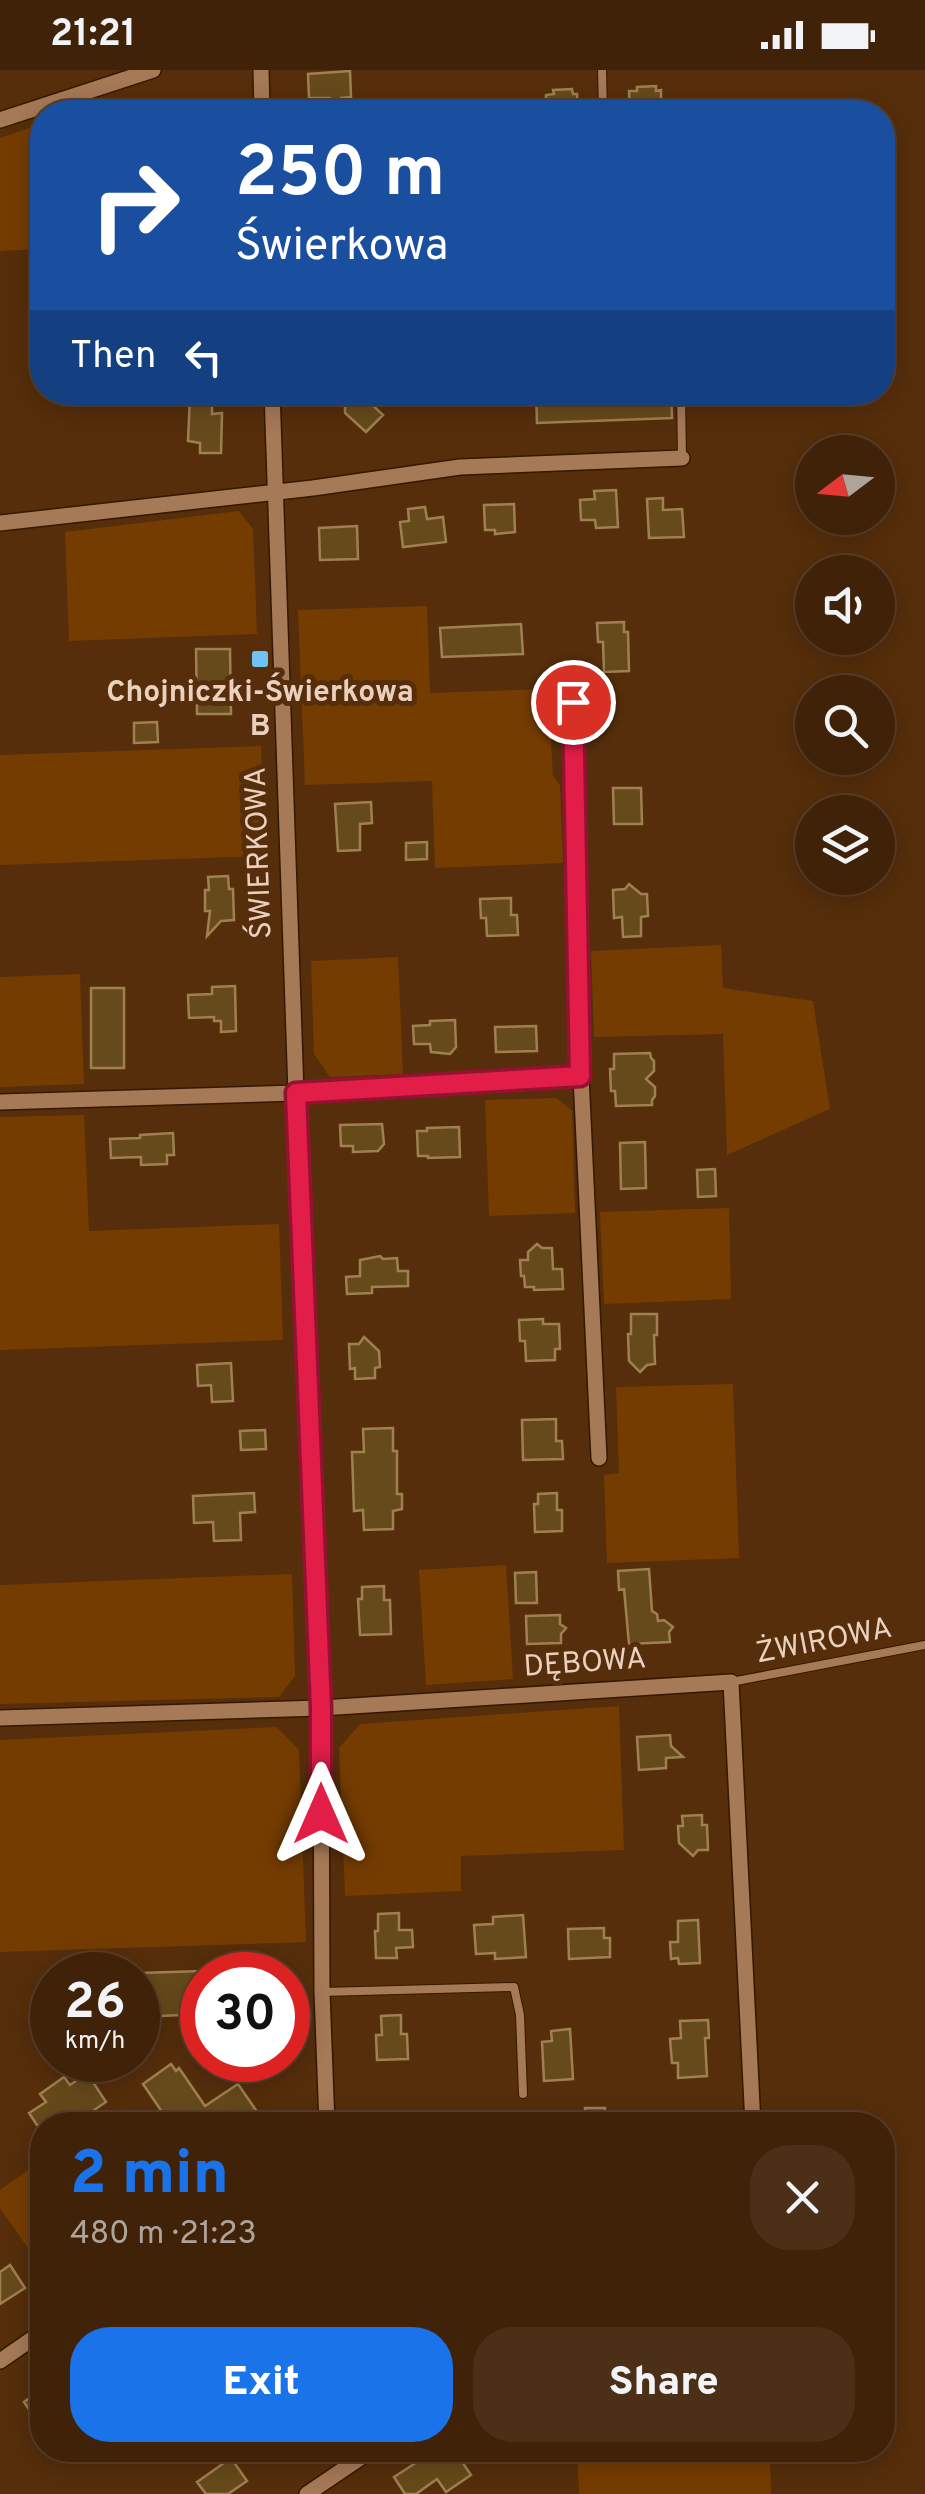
<!DOCTYPE html>
<meta charset="utf-8">
<style>
body{margin:0;font-family:Overpass,sans-serif;background:#4b2f16;color:#f1f3f6;height:100vh;display:flex;flex-direction:column;font-size:38px;white-space:nowrap}
*{box-sizing:border-box;margin:0}
p{font-size:32px;color:#aea49c}
.icon{flex:none;width:55px;height:55px;fill:none;stroke:currentColor;stroke-width:2;stroke-linecap:round;stroke-linejoin:round}
.map{position:relative;flex:1;overflow:hidden}
.panel{position:absolute;left:30px;top:2042px;width:865px;height:350px;display:flex;flex-direction:column;background:#402208;border-radius:40px;box-shadow:0 5px 25px #0003,0 0 0 2px #593f29}
.panel>*{flex:none}
.guide{position:absolute;left:30px;top:30px;width:865px;height:305px;border-radius:40px;box-shadow:0 5px 25px #0003,0 0 0 2px #593f29;background:#1a4fa0;color:#fff;overflow:hidden}
.needle{width:65px;rotate:254deg}
.buttons{position:absolute;left:795px;top:365px;display:grid;gap:20px}
.buttons a{display:grid;place-items:center;width:100px;height:100px;border-radius:50%;background:#402208;box-shadow:0 5px 25px #0003,0 0 0 2px #593f29;font-size:50px}
.speed{position:absolute;left:30px;top:1882px;display:flex;gap:20px;font-size:50px;font-weight:700;text-align:center}
.speed>*{display:grid;place-content:center;width:130px;height:130px;border-radius:50%;background:#402208;box-shadow:0 5px 25px #0003,0 0 0 2px #593f29;line-height:1}
.speed small{font-size:25px;font-weight:400}
.speed .limit{border:15px solid #d22;background:#fff;color:#111}
.pin{position:absolute;display:grid;place-items:center;width:85px;height:85px;color:#fff;margin:-42px;border:5px solid #fff;border-radius:50%;box-shadow:0 2px 10px #0007}
.me{position:absolute;width:110px;margin:-55px;rotate:0deg;stroke-linejoin:round;filter:drop-shadow(0 0 8px #0008)}
.turn{display:flex;align-items:center;gap:35px;height:210px;padding:0 40px;font-size:45px}
.turn .icon{width:130px;height:130px;stroke-width:2.5}
.turn b{display:block;font-size:70px;line-height:85px}
.then{display:flex;align-items:center;height:95px;padding:0 40px;background:#0003;gap:20px;font-size:38px}
.round{display:grid;place-items:center;flex:none;width:105px;height:105px;border-radius:40px;background:#4b2f16}
.overview{display:flex;align-items:center;justify-content:space-between;height:170px;padding:0 40px}
h1{font-size:60px;font-weight:800;line-height:75px;color:#1a73e8}
.button{display:flex;gap:20px;margin-top:auto;padding:20px 40px}
.button a{flex:1;height:115px;border-radius:40px;background:#1a73e8;color:#fff;font-size:40px;font-weight:800;line-height:115px;text-align:center}
.button a+a{background:#4b2f16;color:#f1f3f6}
.status{display:flex;justify-content:space-between;align-items:center;height:70px;padding:0 50px;background:#402208;direction:ltr}
.status svg{height:28px;fill:currentColor}
.map>svg:first-child{display:block}
.green{fill:#753c02}
.building{fill:#674a1b;stroke:#9f8051;stroke-width:2.5}
.lines{fill:none;stroke-linecap:round;stroke-linejoin:round}
.service-casing{stroke:#351800;stroke-width:10}
.minor-casing{stroke:#351800;stroke-width:18}
.service{stroke:#a67957;stroke-width:8}
.minor{stroke:#a67957;stroke-width:15}
.route-casing{stroke:#92132f;stroke-width:25}
.route{stroke:#e11d48;stroke-width:18}
.poi-dot{fill:#6fc2f4;stroke:#562e0b;stroke-width:4}
.labels{text-anchor:middle;dominant-baseline:central;stroke-width:10;stroke-linejoin:round;paint-order:stroke}
.poi-label{font-size:30px;font-weight:bold;fill:#ead0bf;stroke:#562e0b}
.street-label{font-size:30px;fill:#ead0bf;stroke:#562e0b}
</style>
<div class="status"><b>21:21</b><svg viewBox="0 0 49 12"><path d="M0 12V9h3v3zM5 12V6h3v6zM10 12V3h3v9zM15 12V0h3v12zM26 1h20v11H26zM47 4h2v5h-2z"/></svg></div>
<div class="map">
<svg width="925" height="2424" viewBox="0 0 925 2424">
<rect width="100%" height="100%" fill="#562e0b"/>
<!-- green -->
<path class="green" d="M42,54v125l-42,2v-113z
M239,441l14,18 4,105 -188,7 -4,-109z
M427,536l3,87 118,-4 5,87 7,9 3,78 -128,5 -3,-87 -127,4 -7,-175z
M261,676l5,110 -266,9v-110z
M721,875l2,43 90,13 17,108 -103,46 -4,-121 -129,3 -3,-86z
M398,887l5,117 -73,3 -16,-23 -3,-93z
M80,904l4,110 -84,3v-110z
M557,1028l15,13 3,102 -86,3 -4,-116z
M84,1045l5,116 190,-7 4,116 -283,10v-233z
M729,1138l2,91 -127,5 -4,-92z
M733,1314l6,174 -132,5 -3,-88 15,-2 -3,-86z
M506,1495l7,114 -87,6 -7,-115z
M292,1504l3,102 -16,21 -279,7v-119z
M619,1636l5,144 -163,6v35l-116,5 -6,-148 21,-24z
M277,1657l22,23 7,192 -306,10v-212z
M42,2090v108l-42,-60v-18z
M577,2380h193l1,44h-192z"/>
<!-- building -->
<path class="building" d="M350,1l1,26 -10,1 -4,6 -7,-6h-21l-1,-24z
M656,16v5l5,-1v22h-31l-1,-21h8v-4z
M572,19l1,5h4l1,18h-32v-17l8,-1 -1,-4z
M345,322h31l-8,9 15,14 -17,17 -21,-19z
M536,322h135l1,26 -135,5z
M212,325v19l10,-1 -1,40h-21v-10l-12,-2 2,-45z
M616,420l2,37 -22,1 -1,-8h-14l-1,-20 15,-1 -1,-8z
M663,428v12l19,-1 2,28 -35,1 -2,-39z
M514,434l1,28 -20,2v-4h-10l-1,-25z
M425,437l2,12 16,-2 3,25 -43,5 -3,-25 9,-1 -1,-12z
M357,456l1,33 -38,1 -1,-32z
M624,552v10h4l1,39 -25,1 -1,-30h-5l-1,-19z
M521,554l2,30 -81,3 -2,-29z
M196,579h34l1,65h-34z
M157,652l1,20 -24,1v-20z
M613,718h28l1,36h-28z
M371,732l1,21 -12,1v26l-22,1 -3,-47z
M427,772v17l-21,1v-17z
M228,806l1,13h4l1,31 -13,1 -14,15 3,-25h-5v-21h4l-1,-13z
M629,814l12,10h6l1,22 -7,1v19l-18,1 -1,-20 -8,1 -1,-28 12,-1z
M511,828v17h6l1,20 -31,1 -1,-18h-5l-1,-19z
M235,916l1,45 -15,1v-11h-7v-4l-25,1 -1,-23 24,-1v-7z
M91,918h33v80h-33z
M455,950l1,27 -6,7 -19,-2 -1,-8h-16l-1,-18 17,-1v-4z
M536,956l1,25 -41,1 -1,-25z
M650,983l1,5 3,3v10l-8,8 9,8v9l-3,4v5l-36,1 -1,-15h-4l-1,-22h4v-15z
M382,1054l2,20 -6,7 -25,1v-6h-12l-1,-21z
M459,1057l1,30 -32,1v-2h-10l-1,-25h10v-3z
M173,1063l1,22h-7v9l-26,1v-8l-30,1 -1,-19 30,-1v-3z
M645,1072l1,46 -25,1 -1,-46z
M715,1099l1,27 -18,1 -1,-27z
M537,1174l5,4h10l1,21h9l1,20 -29,1v-3h-9l-1,-11h-3l-1,-16h8v-8z
M380,1186l3,3 14,-1 1,13h10v15l-36,1v6l-25,1 -1,-17 14,-1v-16z
M631,1244h26v21h-3l1,29 -8,1 -7,7 -11,-11 -1,-27h3z
M543,1249v5h16l1,25h-5v11l-29,1 -1,-20h-5l-1,-21z
M364,1267l15,14 1,16 -5,1v10l-20,1v-11l-5,1 -1,-25h10z
M231,1293l2,38 -21,1 -1,-17 -13,1 -1,-21z
M556,1349v22h6l1,18 -40,1 -1,-40z
M393,1358v23h4v43h5v15l-9,2v18l-29,1 -1,-20 -9,1 -2,-59h12l-1,-23z
M265,1360l1,19 -25,1 -1,-19z
M254,1423l1,19 -15,1 1,27 -27,1 -1,-19 -19,1 -1,-27z
M557,1423v17h5v21l-27,1 -1,-28h4v-10z
M649,1499l3,42 5,3 1,7 6,-1 9,7 -4,5 1,10 -41,2 -5,-55 -5,1 -1,-19z
M536,1502l1,31h-21l-1,-30z
M384,1516v14h6l1,34 -31,1 -2,-36h4v-12z
M560,1545v9l6,4 -5,6v9l-34,1 -1,-28z
M670,1665l1,11 12,11 -17,1v10l-27,2 -2,-33z
M702,1745v10h5l1,25h-10l-5,6 -14,-13 -1,-17h5l-1,-10z
M399,1843v17h13l1,17 -17,1 1,10h-21l-1,-27h3v-17z
M523,1845l3,42 -31,2v-6l-19,1 -2,-29 19,-1v-7z
M698,1850l2,43 -21,1 -1,-6 -7,1 -1,-17h8v-21z
M604,1858v10h6v19l-41,2 -1,-30z
M202,1901v43l-62,3 -1,-44z
M401,1945v19h6l1,25 -31,1 -1,-25h6l-1,-19z
M708,1950l1,18h-4l2,38 -29,2v-15h-6l-2,-24 11,-1 -1,-17z
M570,1959l3,50 -29,2 -2,-39 10,-1 -1,-10z
M171,1994l5,7 3,-3 26,38 33,-22 24,35 -8,6h-83l-28,-41z
M87,2003l19,29 -34,23h-35l-8,-12 17,-11 -6,-8 24,-17 6,8z
M585,2038h20v17h-20z
M10,2195l15,23 -25,16v-32z
M42,2319v39l-18,-26z
M440,2380h14l17,25 -25,17 -9,-13 -21,15h-11l-11,-17 26,-17 1,2z
M231,2388l16,23 -19,13h-22l-9,-12z"/>
<g class="lines">
<!-- service casing -->
<g class="service-casing">
<path id="service" d="M602,0l1,42
M681,322l1,66
M731,1612l194,-37
M322,1922l192,-5 6,28 3,79"/>
</g>
<!-- minor casing -->
<g class="minor-casing">
<path id="minor" d="M261,0l1,42
M0,50l153,-50
M272,322l24,701 25,615 1,284 5,133
M0,453l313,-35 147,-21 222,-9
M573,632l8,374 18,382
M0,1032l296,-9 285,-17
M0,1648l321,-10 410,-26 22,443
M0,2291l42,-29
M307,2424l65,-44"/>
</g>
<!-- service -->
<use href="#service" class="service"/>
<!-- minor -->
<use href="#minor" class="minor"/>
</g>
<g class="lines">
<!-- route casing -->
<g class="route-casing">
<path id="route" d="M321,1744v-106l-25,-615 284,-17 -7,-374"/>
</g>
<!-- route -->
<use href="#route" class="route"/>
</g>
<!-- markers -->
<rect class="poi-dot" x="250" y="579" width="20" height="20" rx="5"/>
<g class="labels">
<!-- poi labels -->
<g class="poi-label">
<text x="260" y="623">Chojniczki-Świerkowa<tspan x="260" dy="34">B</tspan></text>
</g>
<!-- street labels -->
<g class="street-label">
<text transform="translate(260 783) rotate(-92)">ŚWIERKOWA</text>
<text transform="translate(824 1572) rotate(-11)">ŻWIROWA</text>
<text transform="translate(585 1594) rotate(-4)">DĘBOWA</text>
</g>
</g>
</svg>
<div class="buttons">
<a><svg class="needle" viewBox="-14 -14 28 28"><path d="M0-13l5 13h-10z" fill="#e53935"/><path d="M0 13l5-13h-10z" fill="#aea49c"/></svg></a>
<a><svg class="icon" aria-label="sound" viewBox="0 0 24 24"><path d="M4 9h4l5-4v14l-5-4H4zM17 9q2 3 0 6"/></svg></a>
<a><svg class="icon" aria-label="search" viewBox="0 0 24 24"><circle cx="10" cy="10" r="6"/><path d="M15 15l6 6"/></svg></a>
<a><svg class="icon" aria-label="layers" viewBox="0 0 24 24"><path d="M12 4l9 5-9 5-9-5zM3 14l9 5 9-5"/></svg></a>
</div>
<div class="speed"><div>26<small>km/h</small></div><div class="limit">30</div></div>
<div class="pin" style="left:573px;top:632px;background:#d93025"><svg class="icon" aria-label="arrive" viewBox="0 0 24 24"><path d="M6 21V4h12l-3 4 3 4H6"/></svg></div>
<svg class="me" style="left:321px;top:1744px" viewBox="-20 -20 40 40"><path d="M0-17L14 15 0 8-14 15z" fill="#e11d48" stroke="#fff" stroke-width="4"/></svg>
<div class="guide">
<div class="turn"><svg class="icon" aria-label="right" viewBox="0 0 24 24"><path d="M7 20v-9h11M14 6l5 5-5 5"/></svg><div><b>250 m</b>Świerkowa</div></div>
<div class="then">Then<svg class="icon" aria-label="left" viewBox="0 0 24 24"><path d="M17 20v-9H6M10 6l-5 5 5 5"/></svg></div>
</div>
<section class="panel">
<div class="overview"><div><h1>2 min</h1><p>480 m · 21:23</p></div><a class="round"><svg class="icon" aria-label="close" viewBox="0 0 24 24"><path d="M6 6l12 12M18 6L6 18"/></svg></a></div>
<div class="button"><a>Exit</a><a>Share</a></div>
</section>
</div>
